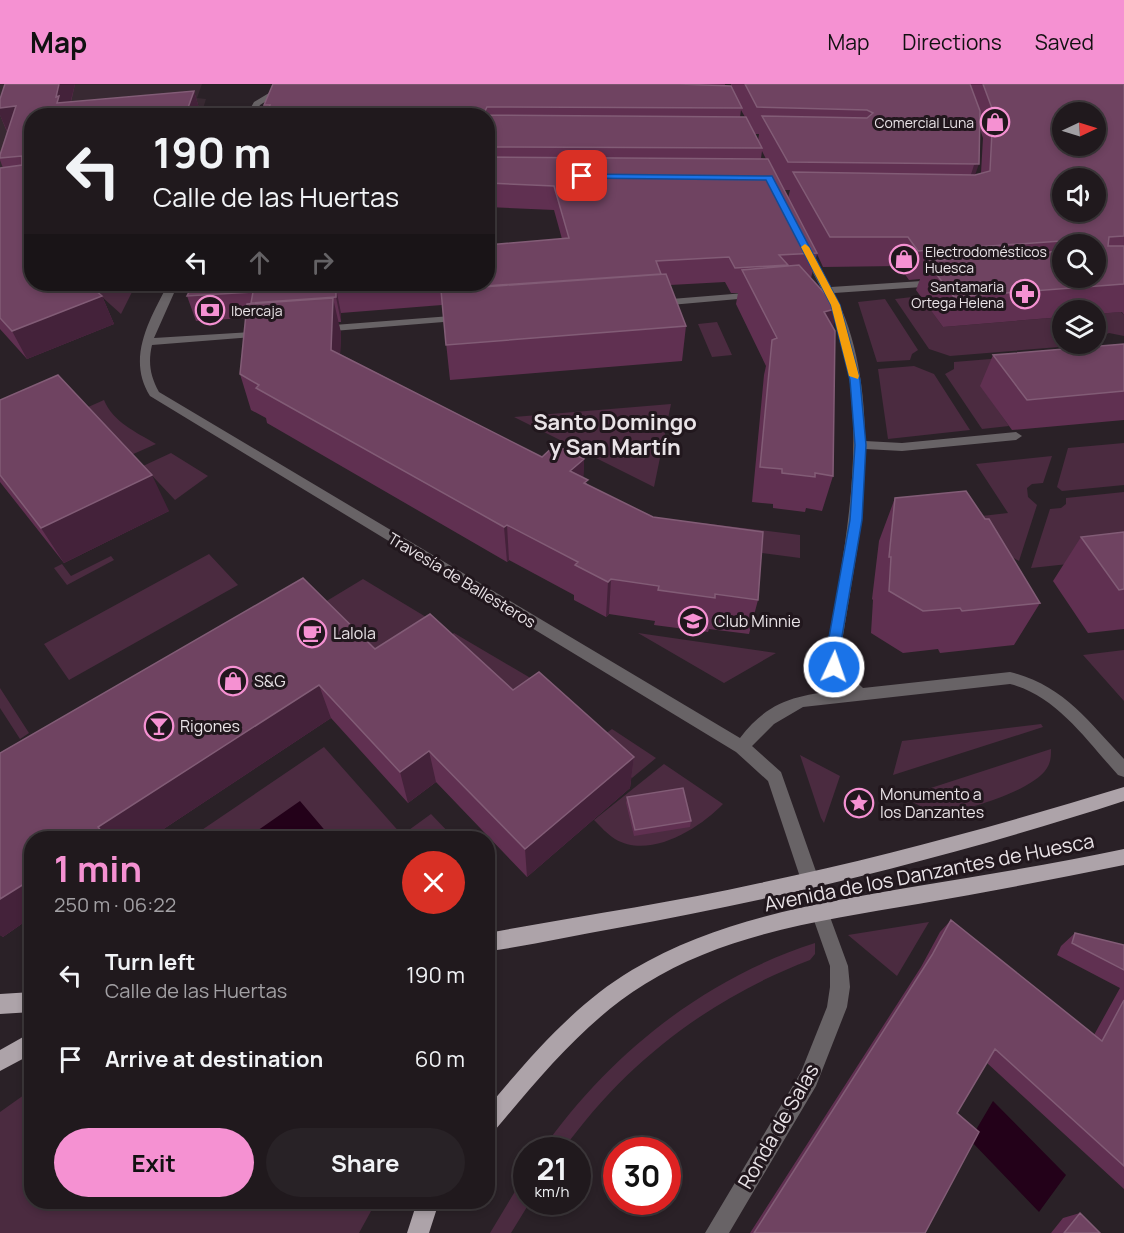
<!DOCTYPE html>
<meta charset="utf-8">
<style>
body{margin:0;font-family:Manrope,sans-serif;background:#282226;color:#f1f3f6;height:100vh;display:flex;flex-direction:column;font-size:22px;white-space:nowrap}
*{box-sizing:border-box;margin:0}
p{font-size:20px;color:#a2a0a4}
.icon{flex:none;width:33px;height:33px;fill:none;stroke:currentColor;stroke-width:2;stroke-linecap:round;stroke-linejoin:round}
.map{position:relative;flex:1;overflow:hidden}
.details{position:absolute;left:24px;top:747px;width:471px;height:378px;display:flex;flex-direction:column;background:#20191d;border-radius:24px;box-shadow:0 3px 9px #0003,0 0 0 2px #3d383b}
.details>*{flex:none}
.hud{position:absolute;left:24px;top:24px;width:471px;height:183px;border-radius:24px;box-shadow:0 3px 9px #0003,0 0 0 2px #3d383b;background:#20191d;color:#f1f3f6;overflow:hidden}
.needle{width:39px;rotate:86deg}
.tools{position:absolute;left:1052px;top:18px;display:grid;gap:12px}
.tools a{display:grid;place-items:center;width:54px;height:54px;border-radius:50%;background:#20191d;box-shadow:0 3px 9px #0003,0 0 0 2px #3d383b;font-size:30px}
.speed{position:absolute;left:513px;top:1053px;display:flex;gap:12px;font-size:30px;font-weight:700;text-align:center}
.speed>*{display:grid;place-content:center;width:78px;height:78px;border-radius:50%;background:#20191d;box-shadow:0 3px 9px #0003,0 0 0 2px #3d383b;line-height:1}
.speed small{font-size:15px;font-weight:400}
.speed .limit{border:9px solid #d22;background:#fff;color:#111}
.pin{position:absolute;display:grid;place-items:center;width:51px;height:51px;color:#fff;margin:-26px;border-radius:12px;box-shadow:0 3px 9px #0006}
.me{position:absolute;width:66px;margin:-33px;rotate:3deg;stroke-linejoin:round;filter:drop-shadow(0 0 4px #0008)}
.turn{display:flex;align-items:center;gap:21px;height:126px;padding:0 30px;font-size:27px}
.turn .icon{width:78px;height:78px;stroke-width:2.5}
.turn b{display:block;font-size:42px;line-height:51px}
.lanes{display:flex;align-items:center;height:57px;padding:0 30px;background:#0003;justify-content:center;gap:30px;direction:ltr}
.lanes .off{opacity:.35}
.round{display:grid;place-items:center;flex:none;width:63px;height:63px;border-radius:32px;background:#282226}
.head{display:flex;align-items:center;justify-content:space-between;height:102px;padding:0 30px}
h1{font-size:36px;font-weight:700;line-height:45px;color:#f591d2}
.cta{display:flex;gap:12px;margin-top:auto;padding:12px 30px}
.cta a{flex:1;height:69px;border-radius:36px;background:#f591d2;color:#111;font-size:24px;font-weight:700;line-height:69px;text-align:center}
.cta a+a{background:#282226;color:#f1f3f6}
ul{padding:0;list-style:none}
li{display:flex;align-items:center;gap:18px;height:84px;padding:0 30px}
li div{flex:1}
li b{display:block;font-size:22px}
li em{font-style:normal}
header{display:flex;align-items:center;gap:36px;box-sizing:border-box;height:84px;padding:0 30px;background:#f591d2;color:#111}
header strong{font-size:28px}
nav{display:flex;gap:33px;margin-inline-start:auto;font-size:21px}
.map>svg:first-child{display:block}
.built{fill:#382932}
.green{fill:#4b2b40}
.water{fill:#230119}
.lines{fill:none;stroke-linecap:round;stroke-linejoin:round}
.street{fill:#686366;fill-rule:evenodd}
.primary{fill:#ada3a9;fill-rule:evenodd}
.wall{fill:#603051;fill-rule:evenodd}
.shaded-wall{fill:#44223a}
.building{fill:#6f4361;stroke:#825c76;stroke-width:1.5;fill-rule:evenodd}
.route{fill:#1a73e8;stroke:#114b97;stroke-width:1.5}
.slow{fill:#f59e0b}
.labels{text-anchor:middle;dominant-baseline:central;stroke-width:6;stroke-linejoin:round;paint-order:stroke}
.far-poi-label{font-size:14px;fill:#e9e3e7;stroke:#21171d;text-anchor:end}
.street-label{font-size:16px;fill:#e9e3e7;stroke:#21171d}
.poi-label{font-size:16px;fill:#e9e3e7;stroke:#21171d;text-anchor:start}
.near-street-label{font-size:20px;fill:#e9e3e7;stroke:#21171d}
.district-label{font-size:22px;font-weight:bold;fill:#e9e3e7;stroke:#21171d}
</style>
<header>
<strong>Map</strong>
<nav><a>Map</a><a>Directions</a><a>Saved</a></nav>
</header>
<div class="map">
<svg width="1124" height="1149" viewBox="0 0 1124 1149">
<rect width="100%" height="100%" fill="#2a2127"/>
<!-- built -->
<path class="built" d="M0,0h202l-5,14 9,1 -5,16 -169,1 -1,53 -31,3z"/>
<!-- green -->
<path class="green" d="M104,200h32l-15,30 -29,-26z
M921,212l22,31 119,-10v27h33v-30l26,-2 3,3v21l-15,-3 -14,6 1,5 -146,12 -21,-7 -34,-50z
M885,215l33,51 -6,4 -2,6 -33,2 -19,-60z
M717,238l15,33 -20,2 -14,-33z
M1101,266l-120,36 28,40 -27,3 -37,-55 9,-5v-7z
M914,282l20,8 36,56 -82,9 -10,-70z
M104,316c9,22 32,32 52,44l-25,11 -45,-47z
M671,320l-17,83 -140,-70z
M1124,359v42l-62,6 -5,-4 11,-39z
M171,369l37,23 -33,24 -32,-34z
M1052,372l-9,27 -11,1 -5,4 1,9 9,8 -18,56 -72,-41 61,-7 -32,-49z
M1124,408v66l-93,10 19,-59 11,-1 5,-4v-6z
M702,439l98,12v23l-101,-13z
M209,470l29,31 -169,95 -25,-36z
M111,472l3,4 -47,25 -13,-17 8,-4 9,12z
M363,495l68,41 -53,34 -53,-52z
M454,549l85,50 -25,21 -73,-62z
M638,549l138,20 -52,30z
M1124,566v51l-41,-46z
M0,604l29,45 -9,6 -20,-31z
M1041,640l2,3 -150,48 9,-34z
M612,645l44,29 -24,20 -38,-36z
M324,663l78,88 29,-21 23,24h-264z
M1051,665c0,6 0,13 -4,19 -15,24 -81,41 -108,48l-36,-19z
M800,671l40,21 -16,47 -3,-5z
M664,680l59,40c-23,24 -73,56 -108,35 -8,-5 -15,-13 -21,-19z
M929,838l-32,54 -49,-41z
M815,859v11l-5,6c-100,38 -185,103 -247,190h-21c67,-95 161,-171 273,-207z
M31,1006l1,112h344l-17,31h-359v-121z
M526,1089v29h4l-19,31h-21z"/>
<!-- water -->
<path class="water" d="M300,717l28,33 -6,4h-75z
M993,1017l73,74 -27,37 -69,-72z"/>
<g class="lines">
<!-- street -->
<path class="street" d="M284,0h9l-33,21 -6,11h-8l8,-14z
M805,161l5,3 21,39 106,-7 5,3 -5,3 -103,7c23,44 31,99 31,148l37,2 114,-11 6,4 -6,4 -114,11 -37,-2 -7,96 -18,109 6,18 17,16 147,-16c53,13 78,49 114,87v18l-6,-2c-31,-34 -61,-79 -108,-91l-207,23 -29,17 -22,22 29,26 38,108 -3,6 -6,2 -6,-2 -3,-6 -33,-99 -32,-29 -586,-356c-24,-38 0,-77 18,-112h10l-24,54 114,-7v4l-4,1 -112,9c-4,17 -2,31 7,47l581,346c30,-39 58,-43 104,-48l-14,-18 -4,-18c20,-111 51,-254 -2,-360l-22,1 -5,-3 5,-3 19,-1 -21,-40z
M757,208l4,1v4l-102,9 -5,-3 5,-3z
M464,231l4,1v4l-147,12 -5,-3 5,-3z
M820,819l6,3 22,60 2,21 -3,20 -31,79 -87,147h-24l96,-161 26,-65 3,-20v-21l-19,-54 3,-6z"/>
<!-- primary -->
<path class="primary" d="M1124,703v14c-166,54 -335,96 -507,127 -43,7 -86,18 -129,23v-18c91,-17 182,-30 272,-50 123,-26 244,-59 364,-96z
M1124,765v16c-68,14 -137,27 -206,39 -94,16 -191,29 -273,80 -60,37 -105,93 -150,146l-7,3v-26c42,-50 87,-103 144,-137 87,-52 188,-67 286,-84 69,-11 138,-23 206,-37z
M32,908v20l-32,2v-20z
M32,948v22l-32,17v-21z
M417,1118h22l-10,31h-22z"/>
</g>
<!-- wall -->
<path class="wall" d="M5,0h70l-4,18 123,-11 7,24 -169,1v168h61l-3,1 12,11 12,28 -87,35 -27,-30v-161h3l-3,-8v-5l7,-23 -7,-17v-16z
M273,0h452v2h6v-2h393v231l-2,-3 -27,2v-4h-33v7l-119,10 -27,-37 4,-11 -11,1 -10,-14 -76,1 -6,-13 -6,24h-1l23,50v148l-11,35 -16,-3 -1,4 -32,-4v-4l-21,-2 12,-127 2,-9 -30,-62 2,-11h-7l-6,-11 -55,3 16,41 -4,35 -232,19 -8,-75 -101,8v9h-3l3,11 -1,21 202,103 42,2 -1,19 5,7 170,115 -9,34 -40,-5 -1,3 -54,-7 1,-4 -46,-7 -3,3 -32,-17v-5l-65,-35 -2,2 -240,-139 -1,-5 -15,-8 -11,-36 6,-56 -50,3 -9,-25 6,-12h295l74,-45 -8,-29 -66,-3v-91l-222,-2 -2,-9zM741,26l4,7h-5zM979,42l4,12 -2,35 -6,2zM755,50h4l-1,7zM762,67l4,8 -5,-1zM784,106h6l-2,8zM1062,160h33l-33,34z
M1124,260v76l-112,10 -32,-44 13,-31z
M0,316l169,111 -105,52 -64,-81z
M895,414l145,105 -26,42 -74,8 -2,-4 -35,4 -32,-20 2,-33 -1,-1 7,-58z
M1124,448v97l-36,4 -35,-52 28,-44z
M375,565l138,41 121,67 -4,31 -103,89 -91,-95 -28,21 -77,-85 -181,120h-118v88l-3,2 -6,-5 -20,14 -3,-2v-182z
M627,713l64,24 -1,6 -56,9 -8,-33z
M951,836l143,115 26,-47 -63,-33 4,-9 14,-13 49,12v244l-137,-126 -30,50 -32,120h-175l171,-266 19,-35z
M1080,1129l20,20h-49l12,-15z"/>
<!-- shaded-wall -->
<path class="shaded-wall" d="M59,0h16l-8,32 -10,-13 -1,-6z
M194,7l7,24 -16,1z
M16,22l-8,27 -8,-18v-7z
M979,80l-10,28 -4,1 9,-28z
M336,204l5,25v9l-5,-25z
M102,212l12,28 -87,35 -15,-28z
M333,214l8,35 -2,52 -8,-35z
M838,224l-9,35 -5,-31z
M584,375l-1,36 -13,-24z
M152,391l17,36 -105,52 -23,-35z
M507,441l2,35 -2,2 -3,-35z
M611,495l-2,35 -3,3 2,-35z
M319,601l12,33 -181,120h-56l4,-11z
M429,667l7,31 -28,21 -8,-31z
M634,673l-4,31 -103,89 -2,-28z
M32,795v47l-3,2 -6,-5 -20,14 -3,-2v-36z"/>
<!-- building -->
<path class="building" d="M5,0h54l-3,13 3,-1 -2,7 137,-12 -9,25h-153v168h56l14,12 -90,35 -12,-13v-150l22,-3v-9l-22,2v-3l16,-49 -16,2v-9z
M273,0h407l51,2 11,22 -255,-1 -3,6 3,2 259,2 16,31 -274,-1v-31h-223l5,-11h-6z
M745,0h225l10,27 -1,53 -191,-2 -26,-46 105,2 6,-5 -6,-3 -110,-3z
M983,0h141v152l-15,1 -1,9h16v38l-170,13 -28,-36 136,-10v27h33v-34h-18l1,-2 -3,-2 -157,11 -10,-14h-78l-37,-65 182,3 15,-4 3,-60zM1062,28h33v34h-33zM1062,94h33v34h-33z
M488,73l280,2 49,94 -38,2 9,10 -53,3 -6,-11 -73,4 5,13 -221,15v-5h48v-39l81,-7 -15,-52 -66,-3z
M799,181l39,43 -14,4 11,19 -2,145 -18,-3v4l-33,-4v-4l-22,-2 12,-127 5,-2 -35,-68z
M666,190l20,52 -240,19 -5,-55z
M193,200h200l-57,4v9l-85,6 2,-11 -66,4z
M333,214l-2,52 211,107 13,-12 29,14 -14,12 18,9 -4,3 69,34 110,15 -5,68 -43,-6v4l-57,-8 1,-4 -48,-7 -3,3 -33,-17 3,-3 -71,-37 -3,2 -248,-139 3,-3 -19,-11 7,-70z
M1124,260v47l-97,9 -34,-45z
M58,291l94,100 -111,53 -41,-53v-75z
M966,407l19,28h4l51,84 -78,8 -2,-3 -37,3 -34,-20 2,-34h-2l6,-59z
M1124,448v57l-5,1 -38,-53z
M303,494l72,71 55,-35 83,76 26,-18 95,85 -109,92 -96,-98 -29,21 -81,-87 -221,142 5,6 -9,5h-62v41l-32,20v-146z
M683,704l8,33 -56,9 -8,-33z
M951,836l151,121 22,-41v166l-129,-117 -38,64 22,19 -54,101h-171l178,-278z
M1075,849l49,12v25l-52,-27z
M1080,1129l20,20h-36z"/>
<!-- route -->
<path class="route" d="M582,90l190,2 68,129 20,75 6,65 -4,75 -23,134 2,13 -2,4h-10l-3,-17 24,-134 5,-75 -5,-65 -19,-75 -65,-125 -187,-2 -1,-2z"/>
<!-- slow -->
<path class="slow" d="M805,160l4,3 31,58 19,71 -1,3 -9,-3 -18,-71 -30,-58z"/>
<!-- icons -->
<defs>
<g id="shop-ring" transform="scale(1.5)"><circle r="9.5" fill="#21171d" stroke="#f591d2" stroke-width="1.5"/><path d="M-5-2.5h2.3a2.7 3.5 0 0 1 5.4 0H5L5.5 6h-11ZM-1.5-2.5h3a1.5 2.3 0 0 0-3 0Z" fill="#f591d2"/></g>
<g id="pharmacy-ring" transform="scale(1.5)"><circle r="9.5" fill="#21171d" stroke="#f591d2" stroke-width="1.5"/><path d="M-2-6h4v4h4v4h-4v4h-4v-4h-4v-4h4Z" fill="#f591d2"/></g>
<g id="bank-ring" transform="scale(1.5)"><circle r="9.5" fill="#21171d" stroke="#f591d2" stroke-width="1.5"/><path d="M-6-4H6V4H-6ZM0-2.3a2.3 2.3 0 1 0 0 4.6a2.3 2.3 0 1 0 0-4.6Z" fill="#f591d2"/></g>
<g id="school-ring" transform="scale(1.5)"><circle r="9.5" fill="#21171d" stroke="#f591d2" stroke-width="1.5"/><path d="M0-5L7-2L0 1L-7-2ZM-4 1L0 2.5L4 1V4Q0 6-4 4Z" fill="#f591d2"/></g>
<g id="cafe-ring" transform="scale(1.5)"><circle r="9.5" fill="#21171d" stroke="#f591d2" stroke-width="1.5"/><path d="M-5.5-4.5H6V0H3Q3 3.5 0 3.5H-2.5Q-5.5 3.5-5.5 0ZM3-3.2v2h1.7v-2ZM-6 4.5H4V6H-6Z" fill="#f591d2"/></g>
<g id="bar-ring" transform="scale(1.5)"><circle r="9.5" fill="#21171d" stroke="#f591d2" stroke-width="1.5"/><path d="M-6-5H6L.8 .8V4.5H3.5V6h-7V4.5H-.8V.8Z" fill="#f591d2"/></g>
<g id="sight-ring" transform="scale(1.5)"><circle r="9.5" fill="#21171d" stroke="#f591d2" stroke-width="1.5"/><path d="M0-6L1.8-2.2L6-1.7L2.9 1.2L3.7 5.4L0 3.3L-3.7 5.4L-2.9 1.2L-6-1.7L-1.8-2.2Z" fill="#f591d2"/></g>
</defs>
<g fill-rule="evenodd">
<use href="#shop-ring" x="995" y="38"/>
<use href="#shop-ring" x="904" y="175"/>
<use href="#pharmacy-ring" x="1025" y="210"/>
<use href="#bank-ring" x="210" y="226"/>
<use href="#school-ring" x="693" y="537"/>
<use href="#cafe-ring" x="312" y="549"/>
<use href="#shop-ring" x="233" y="597"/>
<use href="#bar-ring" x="159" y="642"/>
<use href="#sight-ring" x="859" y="719"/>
</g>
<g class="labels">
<!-- far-poi labels -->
<g class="far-poi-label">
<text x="974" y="38">Comercial Luna</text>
<text x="925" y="167" text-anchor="start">Electrodomésticos<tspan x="925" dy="16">Huesca</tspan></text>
<text x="1004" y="202">Santamaria<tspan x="1004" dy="16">Ortega Helena</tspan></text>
<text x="231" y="226" text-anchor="start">Ibercaja</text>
</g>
<!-- street labels -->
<g class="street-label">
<text transform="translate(462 496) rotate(31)">Travesía de Ballesteros</text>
</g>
<!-- poi labels -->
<g class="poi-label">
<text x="714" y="537">Club Minnie</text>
<text x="333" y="549">Lalola</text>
<text x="254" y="597">S&amp;G</text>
<text x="180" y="642">Rigones</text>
<text x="880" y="710">Monumento a<tspan x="880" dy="18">los Danzantes</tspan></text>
</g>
<!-- near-street labels -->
<g class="near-street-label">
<text transform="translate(929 788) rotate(-11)">Avenida de los Danzantes de Huesca</text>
<text transform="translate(778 1042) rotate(-60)">Ronda de Salas</text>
</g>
<!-- district labels -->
<g class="district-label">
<text x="615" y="338">Santo Domingo<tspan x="615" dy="25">y San Martín</tspan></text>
</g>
</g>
</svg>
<div class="tools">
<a><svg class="needle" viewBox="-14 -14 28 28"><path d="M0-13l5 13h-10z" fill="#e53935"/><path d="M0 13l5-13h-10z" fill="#a2a0a4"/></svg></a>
<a><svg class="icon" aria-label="sound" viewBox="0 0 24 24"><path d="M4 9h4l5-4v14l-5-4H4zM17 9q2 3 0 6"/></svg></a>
<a><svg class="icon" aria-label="search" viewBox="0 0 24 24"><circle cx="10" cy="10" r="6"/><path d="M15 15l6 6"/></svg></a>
<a><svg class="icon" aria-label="layers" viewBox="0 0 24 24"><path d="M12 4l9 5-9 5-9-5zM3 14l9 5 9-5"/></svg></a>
</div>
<div class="speed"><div>21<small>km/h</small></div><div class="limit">30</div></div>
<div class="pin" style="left:582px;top:92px;background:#d93025"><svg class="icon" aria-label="arrive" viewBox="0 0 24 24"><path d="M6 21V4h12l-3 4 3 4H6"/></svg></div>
<svg class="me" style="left:834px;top:583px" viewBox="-20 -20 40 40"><circle r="17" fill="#1a73e8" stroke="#fff" stroke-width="3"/><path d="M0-11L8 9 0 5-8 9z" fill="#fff"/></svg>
<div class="hud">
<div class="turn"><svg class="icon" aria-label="left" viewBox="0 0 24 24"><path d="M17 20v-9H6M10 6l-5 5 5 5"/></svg><div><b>190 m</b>Calle de las Huertas</div></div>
<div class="lanes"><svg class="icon" aria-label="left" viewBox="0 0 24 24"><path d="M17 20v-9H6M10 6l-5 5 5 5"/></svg><svg class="icon off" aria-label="ahead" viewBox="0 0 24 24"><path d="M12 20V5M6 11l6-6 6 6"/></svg><svg class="icon off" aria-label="right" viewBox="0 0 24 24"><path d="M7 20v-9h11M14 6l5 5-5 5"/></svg></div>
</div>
<section class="details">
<div class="head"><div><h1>1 min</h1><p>250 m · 06:22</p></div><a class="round" style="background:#d93025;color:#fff"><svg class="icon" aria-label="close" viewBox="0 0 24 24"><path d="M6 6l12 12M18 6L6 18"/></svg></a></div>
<ul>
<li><svg class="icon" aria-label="left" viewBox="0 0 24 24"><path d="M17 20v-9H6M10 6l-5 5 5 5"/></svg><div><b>Turn left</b><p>Calle de las Huertas</p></div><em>190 m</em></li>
<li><svg class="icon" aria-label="arrive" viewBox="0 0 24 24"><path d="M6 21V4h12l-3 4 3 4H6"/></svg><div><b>Arrive at destination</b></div><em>60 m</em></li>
</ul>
<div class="cta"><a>Exit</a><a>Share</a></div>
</section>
</div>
